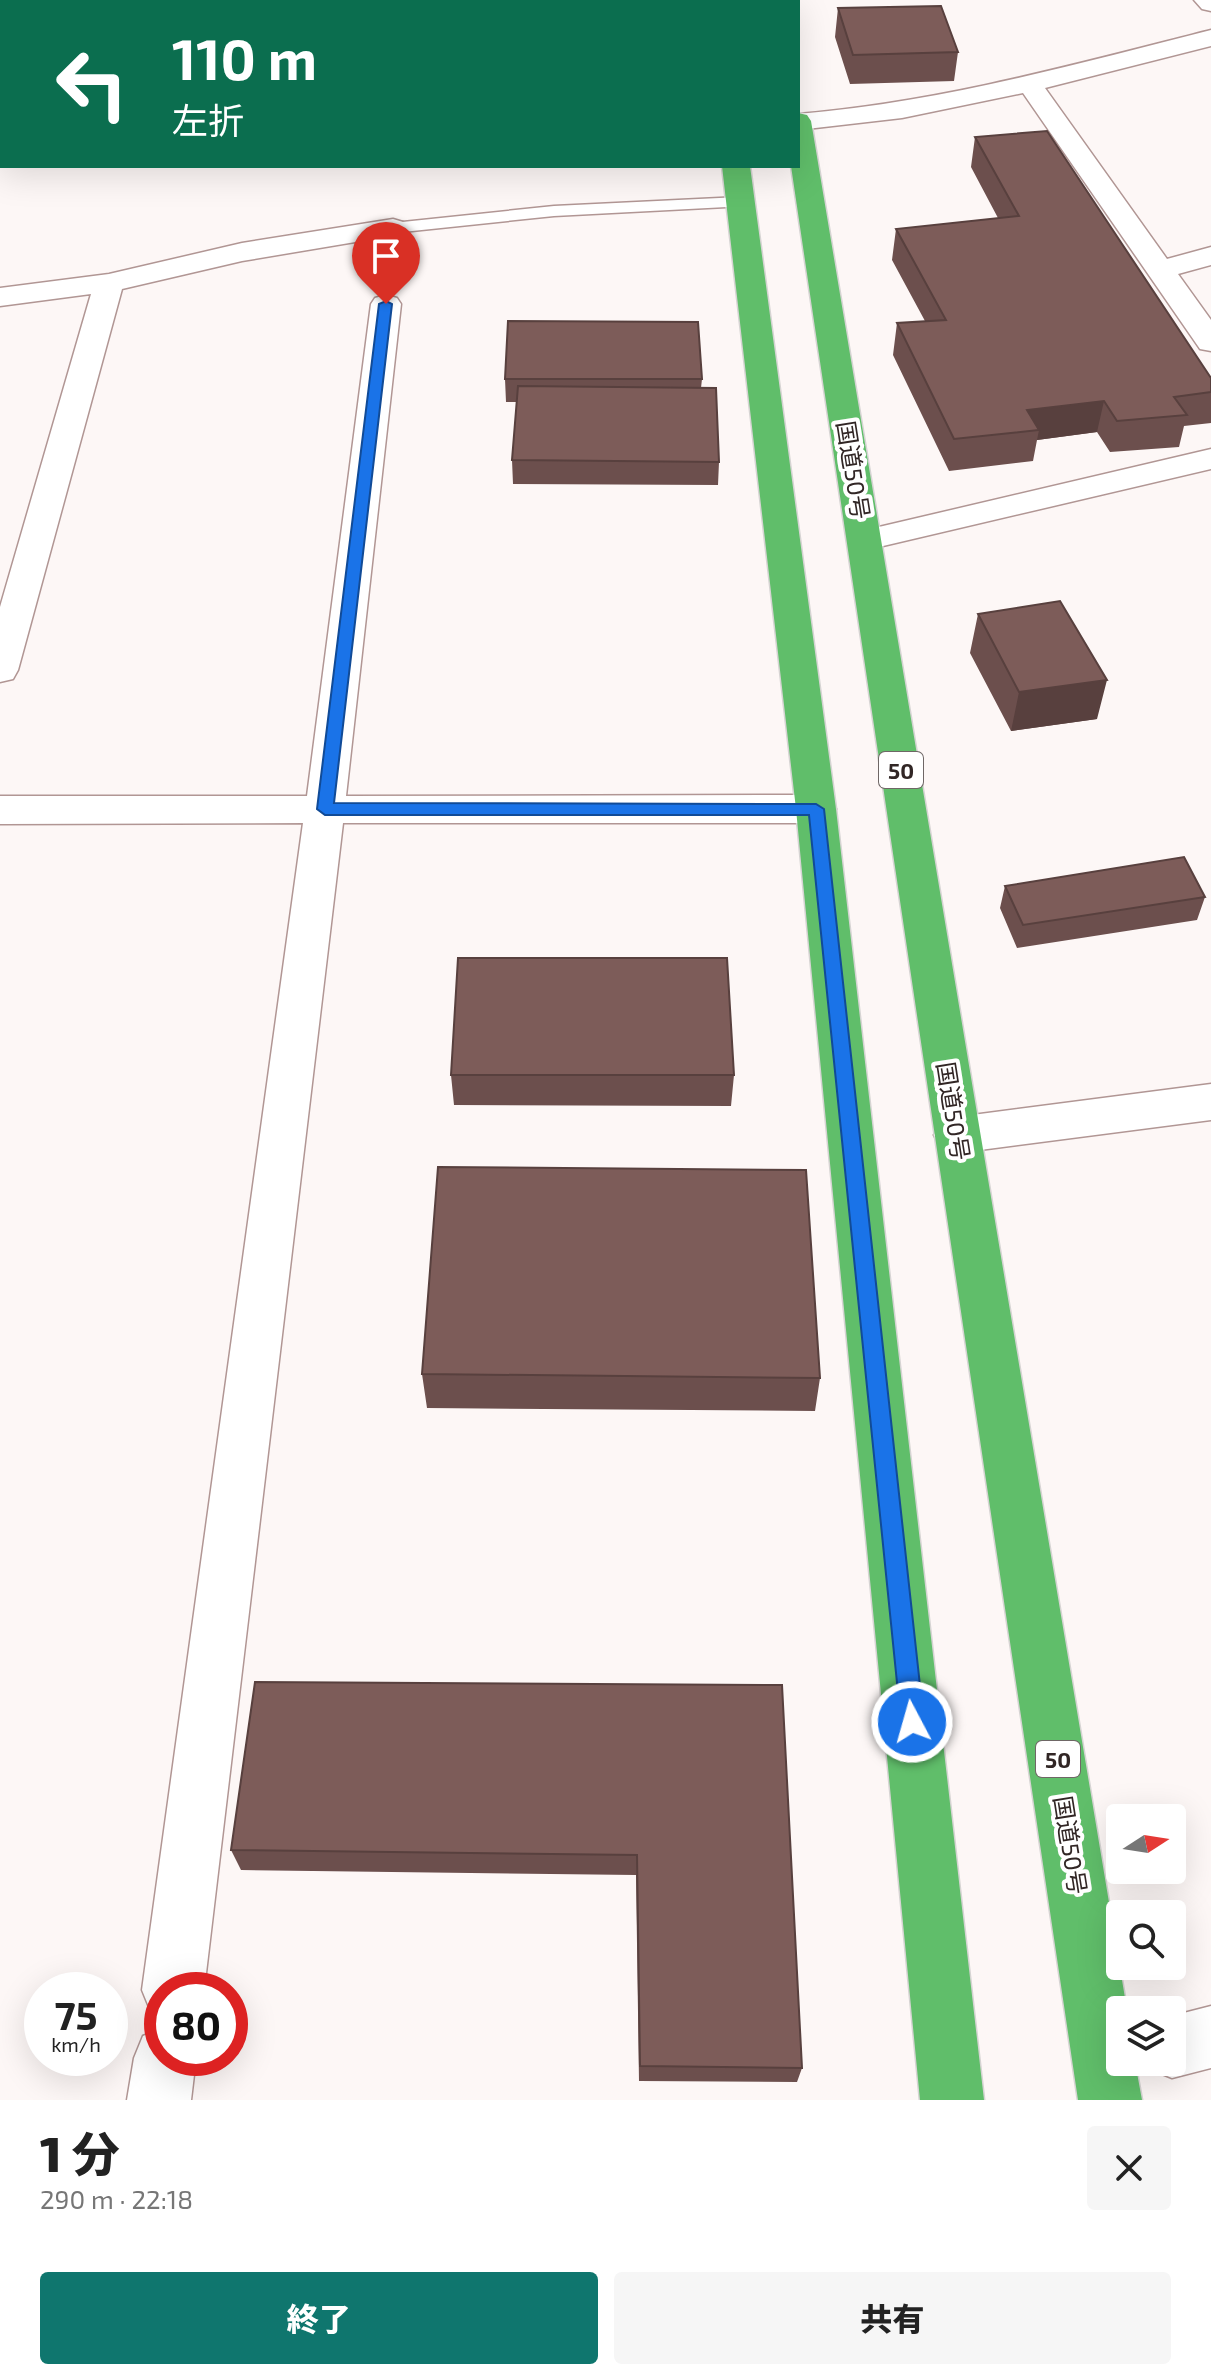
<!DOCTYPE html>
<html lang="ja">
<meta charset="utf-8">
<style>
body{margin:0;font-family:"Exo 2","Noto Sans JP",sans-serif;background:#f6f6f6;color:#222;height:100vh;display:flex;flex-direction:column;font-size:30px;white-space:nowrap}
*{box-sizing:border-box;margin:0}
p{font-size:26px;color:#767676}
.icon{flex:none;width:44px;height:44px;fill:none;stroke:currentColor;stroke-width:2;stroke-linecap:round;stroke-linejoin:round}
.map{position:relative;height:2100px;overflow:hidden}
.panel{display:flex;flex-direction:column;background:#fff;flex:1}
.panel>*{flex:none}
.hud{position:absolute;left:0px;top:0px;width:800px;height:168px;box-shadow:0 8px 32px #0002;background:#0b6e4f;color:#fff;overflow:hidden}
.needle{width:52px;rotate:78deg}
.fabs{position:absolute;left:1106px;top:1804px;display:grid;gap:16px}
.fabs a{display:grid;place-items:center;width:80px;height:80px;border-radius:8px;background:#fff;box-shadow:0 8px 32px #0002;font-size:40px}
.speed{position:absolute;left:24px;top:1972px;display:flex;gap:16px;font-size:40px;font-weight:700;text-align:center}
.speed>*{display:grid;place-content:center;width:104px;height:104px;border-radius:50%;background:#fff;box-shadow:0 8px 32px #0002;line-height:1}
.speed small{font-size:20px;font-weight:400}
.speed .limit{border:12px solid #d22;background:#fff;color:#111}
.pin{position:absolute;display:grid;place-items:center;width:68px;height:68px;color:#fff;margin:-82px -34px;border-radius:50% 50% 50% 0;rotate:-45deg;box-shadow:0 0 8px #0007}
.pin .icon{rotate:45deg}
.me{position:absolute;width:88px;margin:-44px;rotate:354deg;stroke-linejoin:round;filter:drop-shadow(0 0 6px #0008)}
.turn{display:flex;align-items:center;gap:28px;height:168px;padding:0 40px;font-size:36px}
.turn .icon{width:104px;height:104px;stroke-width:2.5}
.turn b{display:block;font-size:56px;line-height:68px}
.round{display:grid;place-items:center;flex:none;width:84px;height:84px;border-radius:8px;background:#f6f6f6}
.headline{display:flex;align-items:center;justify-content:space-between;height:136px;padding:0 40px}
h1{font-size:48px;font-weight:800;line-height:60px}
.button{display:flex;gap:16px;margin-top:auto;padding:16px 40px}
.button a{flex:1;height:92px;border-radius:8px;background:#0f766e;color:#fff;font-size:32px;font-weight:800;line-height:92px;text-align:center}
.button a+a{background:#f6f6f6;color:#222}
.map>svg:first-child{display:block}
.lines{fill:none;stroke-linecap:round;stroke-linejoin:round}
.service-casing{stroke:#b19694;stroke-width:3}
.minor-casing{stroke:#b19694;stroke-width:3}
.tertiary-casing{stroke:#b19694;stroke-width:3}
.trunk-casing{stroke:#d6d4d3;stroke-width:3}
.service{fill:#fff;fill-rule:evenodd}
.minor{fill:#fff;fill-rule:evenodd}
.tertiary{fill:#fff;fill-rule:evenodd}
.trunk{fill:#60be6a;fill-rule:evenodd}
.wall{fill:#6c4f4d}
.shaded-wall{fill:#58403e}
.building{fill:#7d5c59;stroke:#58403e;stroke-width:2}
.route{fill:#1a73e8;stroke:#114b97;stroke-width:2}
.labels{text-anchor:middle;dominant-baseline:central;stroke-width:8;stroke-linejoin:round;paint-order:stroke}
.shield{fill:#fff;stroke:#6f6766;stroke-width:2}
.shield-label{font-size:22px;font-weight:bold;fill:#312625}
.street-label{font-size:24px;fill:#312625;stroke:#fff}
</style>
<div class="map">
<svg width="1211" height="2100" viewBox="0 0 1211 2100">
<rect width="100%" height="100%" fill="#fdf7f6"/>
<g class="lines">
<!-- service casing -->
<g class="service-casing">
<path id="service" d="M740,197l9,5 -3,4 -192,10 -161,17 -9,-5 9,-5 161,-17z"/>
</g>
<!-- minor casing -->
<g class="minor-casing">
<path id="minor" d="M1194,0h17v11l-9,-2z
M1211,30v16l-166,42 122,171 44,-12v18l-33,9 33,46v31l-11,-2 -177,-256 -121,25 -104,12v-16c142,-12 275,-49 413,-84z
M393,219l10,3 4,6 -4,6 -161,27 -120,28 -104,381 -5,9 -13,3v-75l91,-313 -91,12v-18l109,-14 133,-31z
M386,295l11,3 4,6 -55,492 470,-1 14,4 6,10 -6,10 -14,4h-473l-139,1167h-42v26l-11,-4 -9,-22 161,-1167 -303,1v-28h307l64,-492 4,-6z
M1211,449v20l-345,81 -12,-3 -5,-7 5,-7 12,-3z
M1211,1084v36l-254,33 -16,-5 -7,-13 7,-13 16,-5z
M1211,2006v62l-39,10 -22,-9 -3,-7h25v-46z
M162,2028v30h34l-5,42h-64l7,-42 9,-22z"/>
</g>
<!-- tertiary casing -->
<g class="tertiary-casing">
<path id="tertiary" d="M0,120h2v16h-2z"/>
</g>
<!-- trunk casing -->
<g class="trunk-casing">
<path id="trunk" d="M705,0h24v2h-24z
M765,0h24l1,2h-24z
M798,113l9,2 4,6 316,1889h-7v52h15l7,38h-64l-287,-1934h7z
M722,166h28l86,643 148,1291h-64l-124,-1291z"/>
</g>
<!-- service -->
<use href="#service" class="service"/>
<!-- minor -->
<use href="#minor" class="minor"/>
<!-- tertiary -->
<use href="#tertiary" class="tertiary"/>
<!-- trunk -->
<use href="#trunk" class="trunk"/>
</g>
<!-- wall -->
<path class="wall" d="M838,8l120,44 -4,29 -104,3 -15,-47z
M0,17h2v78h-2z
M975,137l236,241v45l-27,3 -5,21 -69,5 -13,-20 -60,8 -4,21 -84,10 -56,-116 4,-32 28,-2 -33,-61 4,-31 102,-11 -27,-51z
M505,379h197l-1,9 18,74 -1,23 -205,-1 -1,-24 5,-58h-11z
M978,614l119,105 -86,12 -41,-78z
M1005,886l200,11 -8,23 -180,28 -17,-40z
M451,1075h283l-3,31 -277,-1z
M422,1374l398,4 -5,33 -388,-3z
M782,1685l20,383 -5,14 -158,-1 -3,-206 -395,-5 -10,-20z"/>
<!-- shaded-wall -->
<path class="shaded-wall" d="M1104,401l-7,31 -60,8 2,-10 -12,-20z
M1107,680l-10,39 -86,12 8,-39z"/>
<!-- building -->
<path class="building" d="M447,0h169v2h-169z
M941,6l17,46 -105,3 -15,-47z
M0,17h2v56h-2z
M1047,131l164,247v14l-37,5 13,18 -70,6 -13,-20 -77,9 12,20 -85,9 -57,-116 49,-3 -50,-91 123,-13 -44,-79z
M508,321l190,1 4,57h-197z
M518,386l198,2 3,74 -207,-2z
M1060,601l47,79 -88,12 -41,-78z
M1184,857l21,40 -182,28 -18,-39z
M458,958h269l7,117h-283z
M438,1167l368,3 14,208 -398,-4z
M255,1682l527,3 20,383 -162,-2 -3,-211 -406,-5z"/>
<!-- route -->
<path class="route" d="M386,301l6,3 -58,499 482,1 8,5 100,913 -3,8 -9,4 -8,-4 -3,-8 -92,-907h-484l-8,-6 62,-505z"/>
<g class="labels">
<!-- shield labels -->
<g class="shield">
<rect x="879" y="752" width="44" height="36" rx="6"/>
<rect x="1036" y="1741" width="44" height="36" rx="6"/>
</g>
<g class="shield-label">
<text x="901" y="770">50</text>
<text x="1058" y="1759">50</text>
</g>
<!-- street labels -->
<g class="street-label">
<text transform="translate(854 470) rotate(81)">国道50号</text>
<text transform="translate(954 1111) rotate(81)">国道50号</text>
<text transform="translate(1071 1845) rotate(81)">国道50号</text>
</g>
</g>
</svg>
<div class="fabs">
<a><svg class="needle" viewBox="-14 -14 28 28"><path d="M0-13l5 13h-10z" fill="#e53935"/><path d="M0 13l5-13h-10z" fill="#767676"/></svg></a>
<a><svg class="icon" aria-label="search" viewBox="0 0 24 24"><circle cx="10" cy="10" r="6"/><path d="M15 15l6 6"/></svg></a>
<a><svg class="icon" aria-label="layers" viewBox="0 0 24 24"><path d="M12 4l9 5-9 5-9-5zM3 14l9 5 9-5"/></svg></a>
</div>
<div class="speed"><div>75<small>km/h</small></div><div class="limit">80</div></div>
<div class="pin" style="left:386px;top:304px;background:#d93025"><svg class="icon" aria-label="arrive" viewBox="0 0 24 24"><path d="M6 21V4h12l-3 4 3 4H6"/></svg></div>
<svg class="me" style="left:912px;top:1722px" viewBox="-20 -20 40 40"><circle r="17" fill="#1a73e8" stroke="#fff" stroke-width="3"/><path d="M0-11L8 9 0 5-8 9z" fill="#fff"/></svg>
<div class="hud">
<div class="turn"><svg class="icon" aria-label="left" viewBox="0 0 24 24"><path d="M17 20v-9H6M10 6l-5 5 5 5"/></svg><div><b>110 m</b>左折</div></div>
</div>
</div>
<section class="panel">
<div class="headline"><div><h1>1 分</h1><p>290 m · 22:18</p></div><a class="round"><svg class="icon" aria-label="close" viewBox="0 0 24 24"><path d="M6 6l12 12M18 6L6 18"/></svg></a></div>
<div class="button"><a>終了</a><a>共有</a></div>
</section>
